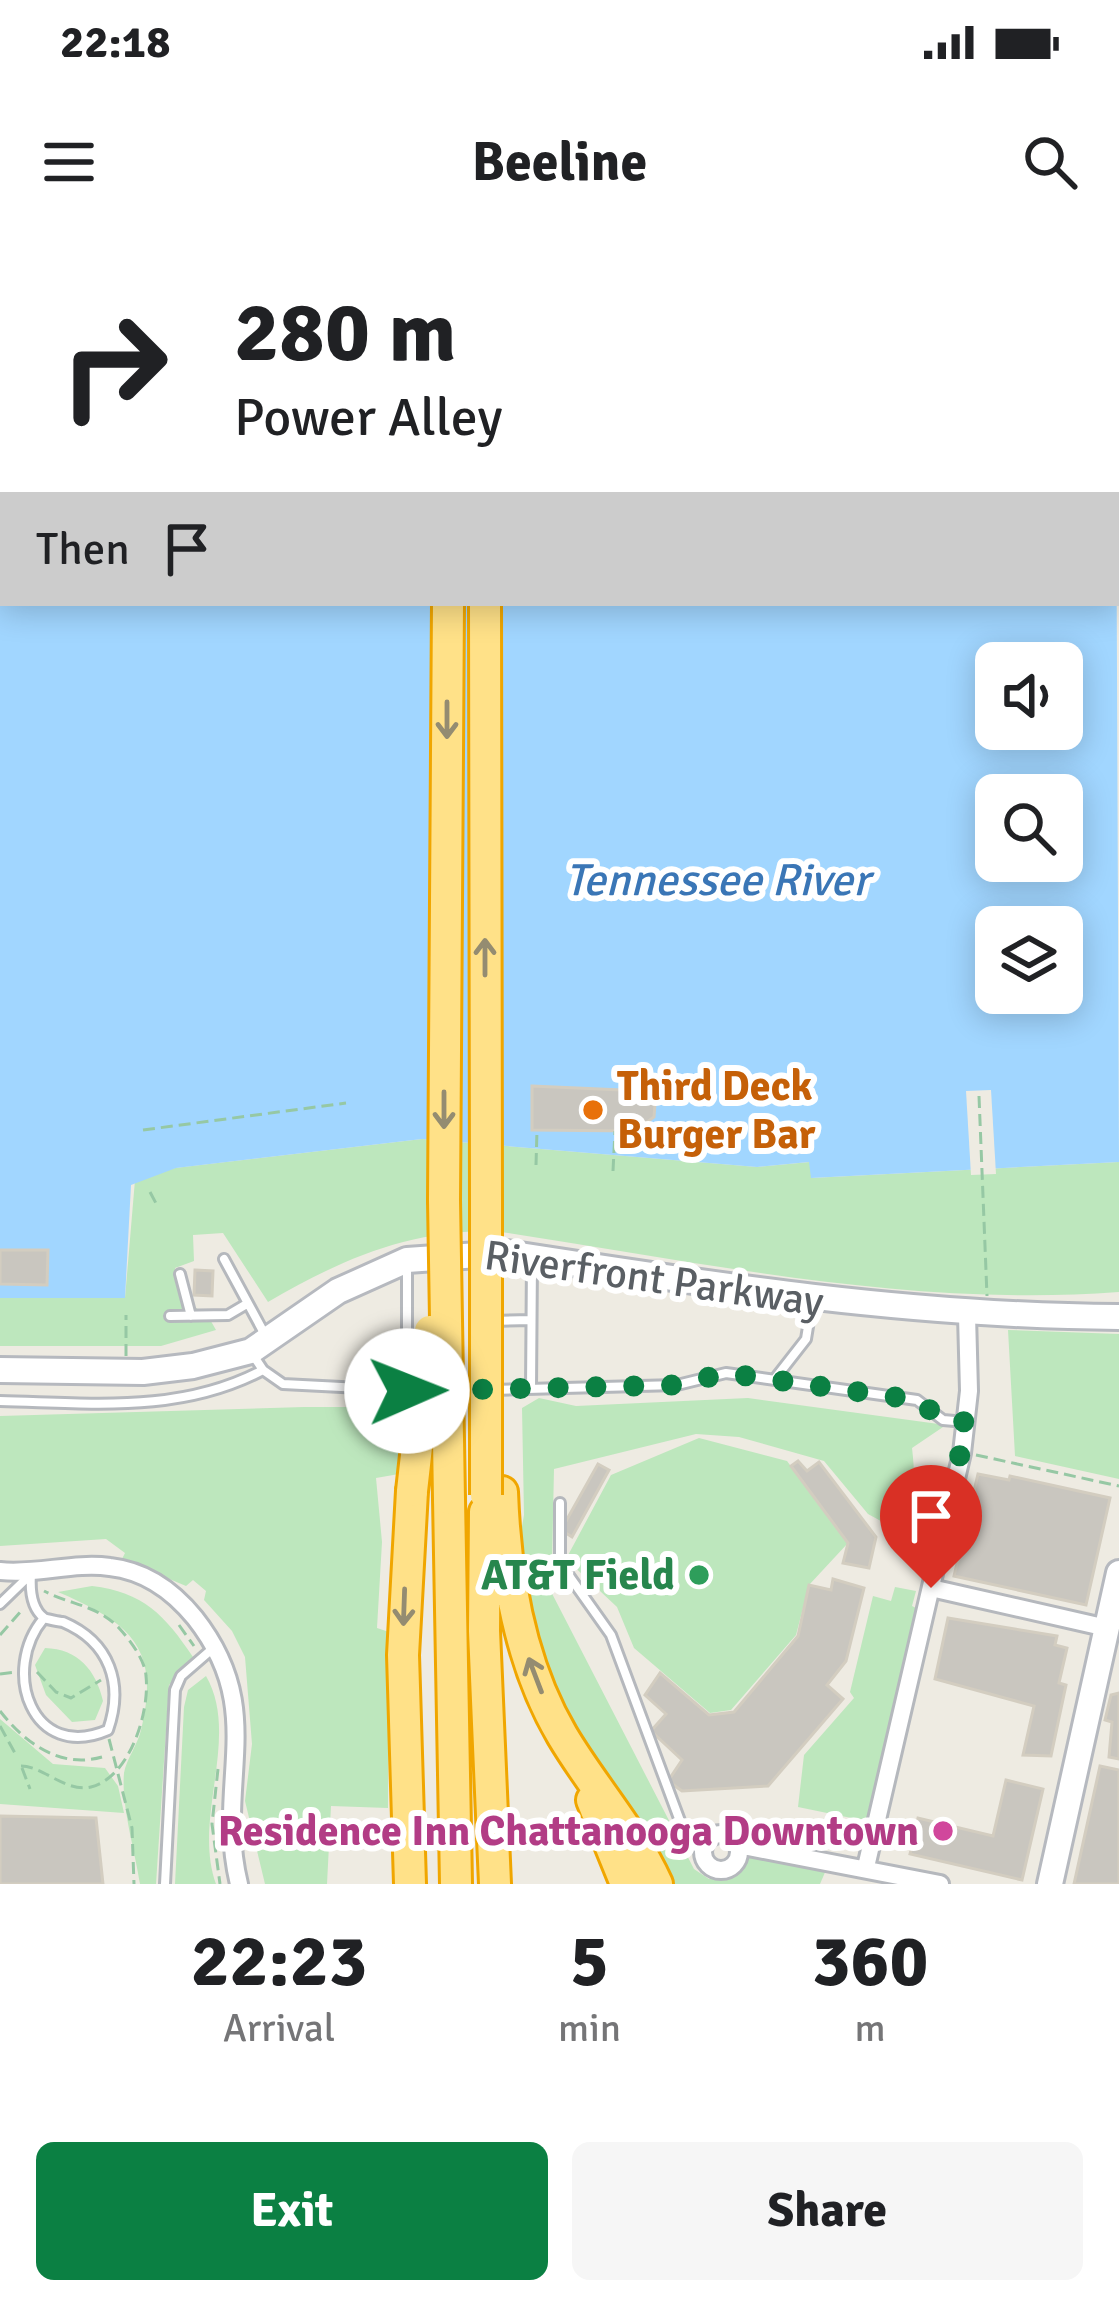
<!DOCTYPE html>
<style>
body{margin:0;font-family:Signika,sans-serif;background:#f6f6f6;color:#202124;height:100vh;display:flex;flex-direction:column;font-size:45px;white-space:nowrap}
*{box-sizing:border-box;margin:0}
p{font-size:39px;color:#757577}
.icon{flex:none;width:66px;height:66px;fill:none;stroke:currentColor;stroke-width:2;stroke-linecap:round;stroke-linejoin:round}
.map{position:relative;height:1644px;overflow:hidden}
.sheet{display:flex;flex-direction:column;background:#fff;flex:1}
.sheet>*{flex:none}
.banner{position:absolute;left:0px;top:0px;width:1119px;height:366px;box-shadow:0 6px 30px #0003;background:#fff;color:#202124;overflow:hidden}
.controls{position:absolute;left:975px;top:402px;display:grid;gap:24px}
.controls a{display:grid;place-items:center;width:108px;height:108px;border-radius:18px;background:#fff;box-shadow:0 6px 30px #0003;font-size:60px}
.pin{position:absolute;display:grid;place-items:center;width:102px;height:102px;color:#fff;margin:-123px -51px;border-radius:50% 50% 50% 0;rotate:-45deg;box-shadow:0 0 12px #0007}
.pin .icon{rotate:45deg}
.me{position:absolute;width:132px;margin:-66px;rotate:89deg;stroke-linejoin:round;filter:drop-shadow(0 0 9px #0008)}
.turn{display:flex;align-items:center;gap:42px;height:252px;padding:0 36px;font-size:54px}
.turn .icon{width:156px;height:156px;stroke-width:2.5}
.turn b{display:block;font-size:84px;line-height:102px}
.then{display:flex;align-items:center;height:114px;padding:0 36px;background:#0003;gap:24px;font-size:45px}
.eta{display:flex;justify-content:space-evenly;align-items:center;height:204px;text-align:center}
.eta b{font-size:72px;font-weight:700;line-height:84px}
.primary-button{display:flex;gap:24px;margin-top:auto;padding:24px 36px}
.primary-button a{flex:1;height:138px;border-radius:18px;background:#0b8043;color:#fff;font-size:48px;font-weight:700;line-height:138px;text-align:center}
.primary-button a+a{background:#f6f6f6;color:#202124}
.status{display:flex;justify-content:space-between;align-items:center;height:84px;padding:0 60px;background:#fff;direction:ltr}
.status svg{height:33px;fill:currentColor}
header{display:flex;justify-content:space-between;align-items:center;height:156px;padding:0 36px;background:#fff;font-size:54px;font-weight:700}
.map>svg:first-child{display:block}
.green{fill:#bde7bd}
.water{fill:#a1d6ff;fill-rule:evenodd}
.pier{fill:#eeebe2}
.building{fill:#c9c6bf;stroke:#d3cdc0;stroke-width:3}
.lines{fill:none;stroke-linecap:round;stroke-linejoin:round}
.lane-casing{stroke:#b5b8bd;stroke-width:14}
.street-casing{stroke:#b5b8bd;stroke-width:22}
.secondary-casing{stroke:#b6b9bf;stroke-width:30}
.highway-casing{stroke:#f0a600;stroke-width:36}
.path{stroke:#96c8a4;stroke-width:3;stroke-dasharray:12 6;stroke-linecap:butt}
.lane{stroke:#fff;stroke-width:8}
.street{stroke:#fff;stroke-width:16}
.secondary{stroke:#fff;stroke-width:24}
.highway{stroke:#ffe188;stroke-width:30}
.rail{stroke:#b4b5b5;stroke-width:4.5;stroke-dasharray:3 15;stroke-linecap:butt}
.highway-bridge-casing{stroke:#f0a600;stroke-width:36;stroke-linecap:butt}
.highway-bridge{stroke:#ffe188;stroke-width:30}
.oneway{stroke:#948c71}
.route{stroke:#0b8043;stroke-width:21;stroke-dasharray:0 37.8}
.food-dot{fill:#e8710a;stroke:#fff;stroke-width:4.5}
.leisure-dot{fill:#2e9e5b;stroke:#fff;stroke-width:4.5}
.hotel-dot{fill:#d1479c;stroke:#fff;stroke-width:4.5}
.labels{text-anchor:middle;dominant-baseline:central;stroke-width:12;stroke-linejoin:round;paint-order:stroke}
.food-label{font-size:42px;font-weight:bold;fill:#c56008;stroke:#fff;text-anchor:start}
.street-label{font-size:42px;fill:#5a5f64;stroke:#fff}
.leisure-label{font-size:42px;font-weight:bold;fill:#27864d;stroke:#fff;text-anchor:end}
.hotel-label{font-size:42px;font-weight:bold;fill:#b23c85;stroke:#fff;text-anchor:end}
.water-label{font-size:45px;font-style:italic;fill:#3a76b6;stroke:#fff}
</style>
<div class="status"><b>22:18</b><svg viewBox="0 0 49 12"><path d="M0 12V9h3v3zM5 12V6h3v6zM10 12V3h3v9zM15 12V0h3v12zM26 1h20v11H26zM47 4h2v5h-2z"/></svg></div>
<header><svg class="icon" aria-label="menu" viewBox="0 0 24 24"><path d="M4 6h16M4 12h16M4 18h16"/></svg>Beeline<svg class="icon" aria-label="search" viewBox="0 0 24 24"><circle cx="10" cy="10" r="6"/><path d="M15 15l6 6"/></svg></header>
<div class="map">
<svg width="1119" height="1644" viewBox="0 0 1119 1644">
<rect width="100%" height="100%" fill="#eeebe2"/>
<!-- green -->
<path class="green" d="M422,899l335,28 53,-5 2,16 307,-16v130c-211,16 -417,-30 -624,-61 -87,-1 -153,28 -227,71l-45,-69 -30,2 1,26 -19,7 9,32 24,16 8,14 -55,16h-161v-48h125l10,-118 40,-12z
M1008,1090l111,4v145l-104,-23z
M539,1158l37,8 172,-8 198,27 -34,23c3,26 5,62 -11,84l-33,-18 -44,-53 -85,-24 -43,-3 -142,35 -2,94 -8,15 150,291 15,10h20l26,-27 74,11 -9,21h-150l-103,-165 -28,-74 -21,-96 6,-34 -2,-107z
M304,1167h104l-9,67 -23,4 6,64 -5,86 12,4 -1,176 -57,-2 -4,78h-62l-20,-83 7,-57 -7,-87 -13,-26 -28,-31 2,-9 -13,-11 -7,6 -64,-27 3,-6 -19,-14 -106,7v-130z
M699,1198l88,23 61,82 -39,42 -13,50 -65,75 -21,3 -76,-65 -17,-41 -51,-48 45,-84z
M92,1346c51,6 73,29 101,71l-24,28 -13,199h-16c-5,-34 -19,-78 -16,-111 2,-13 14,-29 17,-43 20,-83 -11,-107 -83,-138z
M895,1347l21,4 -4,15 4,2 -47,208 -8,4 -63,-13 6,-52 50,-57 -4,-6 23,-96 18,5z
M45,1408c33,1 51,22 58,53l-8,19 -23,2 -26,-27 -11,-30z
M206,1436c35,61 -14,142 10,208h-41l9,-177 4,-17z
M0,1479l53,45 52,4 13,18 6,27 -124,-9z"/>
<!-- water -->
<path class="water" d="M1116,188l3,734 -308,16 -2,-16 -52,5 -335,-28 -246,29 -45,17 -6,113h-125v-825l3,130h1113zM996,423h66v66h-66zM996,555h66v66h-66zM996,687h66v66h-66z"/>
<!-- pier -->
<path class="pier" d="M991,850l5,84 -25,1 -5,-84z"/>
<!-- building -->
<path class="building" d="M532,846l112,5 11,13 -1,13 -19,14 -103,-1z
M0,1010h48l-1,35 -47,-1z
M195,1030l18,1 -1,25 -18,-1z
M798,1221l9,10 12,-9 57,75 -7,31 -26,-5 5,-20 -57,-77z
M598,1224l11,6 -37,67 -11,-7z
M978,1234l31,6 1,-4 100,22 -24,107 -132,-29z
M833,1339l31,9 -18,73 -19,24 16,14 -75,87 -86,5 -14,-10 14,-21 -31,-29 15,-17 -21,-19 15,-22 49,42 25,-3 64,-76 11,-51 22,5z
M948,1378l109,18 -2,9 12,3 -8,35 7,2 -15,71 -28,-1 11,-49 -99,-27z
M1119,1453v66l-10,-2 3,-35 -7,-2 6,-25z
M1100,1526l19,4v114h-45z
M1006,1540l37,9 -21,91 -112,-26 3,-12 -14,-3 2,-10 14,3 3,-14 75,18z
M0,1576l96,2 7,66h-103z"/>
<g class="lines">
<!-- lane casing -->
<g class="lane-casing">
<path id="lane" d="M352,0l1,3
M813,0l1,3
M224,1019l40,74
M180,1034l11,42
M170,1076l58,-1 17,-10
M493,1081l38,-1
M263,1130l20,14 136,7
M774,1140l32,-41 6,-37
M531,1149l1,-130
M494,1150l183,-5 49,-12 191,27 26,20 23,2
M407,1151v-123
M0,1161c91,2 180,13 263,-31l-10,-15
M560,1263v60l51,72 69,186 24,24
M0,1364l31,-30c-1,14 0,34 13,44 1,1 17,4 19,4 47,20 61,62 45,108 -76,33 -108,-60 -64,-112
M165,1644l10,-194 6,-14 30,-26"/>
</g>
<!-- street casing -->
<g class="street-casing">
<path id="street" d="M0,1331c37,4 73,-9 110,-4 36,4 63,24 85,51 74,94 19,164 44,266
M931,1348l176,40
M703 1612a18 18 0 1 1 36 0a18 18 0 1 1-36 0Z
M738,1605l202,39
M866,1627l96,-414 7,-62 -2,-76"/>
</g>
<!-- secondary casing -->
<g class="secondary-casing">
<path id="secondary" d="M0,1130l143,2 50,-6 58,-15 87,-60 69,-31 100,-7c205,32 404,63 612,64
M1050,1644l69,-311"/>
</g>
<!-- highway casing -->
<g class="highway-casing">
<path id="highway" d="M487,3v-3
M520,3v-3
M485,363l1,597
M444,960l4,-597
M502,1252c3,83 17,170 60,243 30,51 70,94 95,149
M449,1259l7,385
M485,1272l-1,119 11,253
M592,1560l34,84
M410,1644l-7,-229 9,-164"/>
</g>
<!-- path -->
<path class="path" d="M979,856l8,200
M143,890l203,-27
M536,925l1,-35
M613,931l2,-40
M150,952l8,15
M126,1116v-41
M976,1215l143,31
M179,1385l15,21
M0,1395l22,-25
M37,1432l19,20 15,6 30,-18
M0,1434l16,-2
M0,1471c25,32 60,58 102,46
M0,1486l16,29
M109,1499l23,89 2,56
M21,1526c22,0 45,27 70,21 39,-10 59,-75 55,-111 -1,-16 -16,-36 -27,-48 -22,-23 -48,-23 -75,-37
M22,1528l8,21
M218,1529l-6,55 8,60"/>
<!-- lane -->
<use href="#lane" class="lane"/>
<!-- street -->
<use href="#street" class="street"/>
<!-- secondary -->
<use href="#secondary" class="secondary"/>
<!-- highway -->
<use href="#highway" class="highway"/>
<!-- rail -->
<path class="rail" d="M399,0h72
M596,0l243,3
M1116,6h3"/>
<!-- highway-bridge casing -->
<g class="highway-bridge-casing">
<path id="highway-bridge" d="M450,3v-3
M444,960l5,299
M412,1251l18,-160
M486,1255v-295"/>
</g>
<!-- highway-bridge -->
<use href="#highway-bridge" class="highway-bridge"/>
</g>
<!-- one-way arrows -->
<defs><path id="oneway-shaft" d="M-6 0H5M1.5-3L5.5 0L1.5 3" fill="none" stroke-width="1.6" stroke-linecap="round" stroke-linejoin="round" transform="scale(3)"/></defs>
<g class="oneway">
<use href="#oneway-shaft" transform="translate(447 480) rotate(90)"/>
<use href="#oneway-shaft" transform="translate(485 717) rotate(-90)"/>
<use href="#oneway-shaft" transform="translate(444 870) rotate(90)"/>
<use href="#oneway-shaft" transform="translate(404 1367) rotate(92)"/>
<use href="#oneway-shaft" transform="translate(535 1435) rotate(-111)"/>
</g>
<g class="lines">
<!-- route -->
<path class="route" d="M407,1151l270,-6 49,-12 191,27 26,20 24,2 -36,166"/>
</g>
<!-- markers -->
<circle class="food-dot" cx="593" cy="870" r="12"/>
<circle class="leisure-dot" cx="699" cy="1335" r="12"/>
<circle class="hotel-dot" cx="943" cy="1591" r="12"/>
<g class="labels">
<!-- food labels -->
<g class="food-label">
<text x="617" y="846">Third Deck<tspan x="617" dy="48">Burger Bar</tspan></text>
</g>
<!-- street labels -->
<g class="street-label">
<text transform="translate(654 1039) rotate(8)">Riverfront Parkway</text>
</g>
<!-- leisure labels -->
<g class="leisure-label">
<text x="675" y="1335">AT&amp;T Field</text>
</g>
<!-- hotel labels -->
<g class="hotel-label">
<text x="919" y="1591">Residence Inn Chattanooga Downtown</text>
</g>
<!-- water labels -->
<g class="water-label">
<text x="717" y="640">Tennessee River</text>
</g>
</g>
</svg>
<div class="controls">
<a><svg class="icon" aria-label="sound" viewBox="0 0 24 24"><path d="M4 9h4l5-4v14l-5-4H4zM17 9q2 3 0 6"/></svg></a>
<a><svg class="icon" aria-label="search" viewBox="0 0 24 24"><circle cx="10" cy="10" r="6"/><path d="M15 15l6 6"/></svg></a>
<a><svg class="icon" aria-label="layers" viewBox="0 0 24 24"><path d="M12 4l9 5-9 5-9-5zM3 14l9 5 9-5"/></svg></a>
</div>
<div class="pin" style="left:931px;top:1348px;background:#d93025"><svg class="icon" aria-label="arrive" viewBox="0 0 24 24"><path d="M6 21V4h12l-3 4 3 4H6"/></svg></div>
<svg class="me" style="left:407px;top:1151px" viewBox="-20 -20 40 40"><circle r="19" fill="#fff"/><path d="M0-13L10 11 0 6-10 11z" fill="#0b8043"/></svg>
<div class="banner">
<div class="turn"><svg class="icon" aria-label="right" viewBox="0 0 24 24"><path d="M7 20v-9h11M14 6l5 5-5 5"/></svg><div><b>280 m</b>Power Alley</div></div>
<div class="then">Then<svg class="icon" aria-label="arrive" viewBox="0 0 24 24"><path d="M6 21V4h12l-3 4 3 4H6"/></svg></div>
</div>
</div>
<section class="sheet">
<div class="eta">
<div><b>22:23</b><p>Arrival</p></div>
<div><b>5</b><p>min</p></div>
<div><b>360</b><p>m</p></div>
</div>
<div class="primary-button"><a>Exit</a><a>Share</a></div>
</section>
